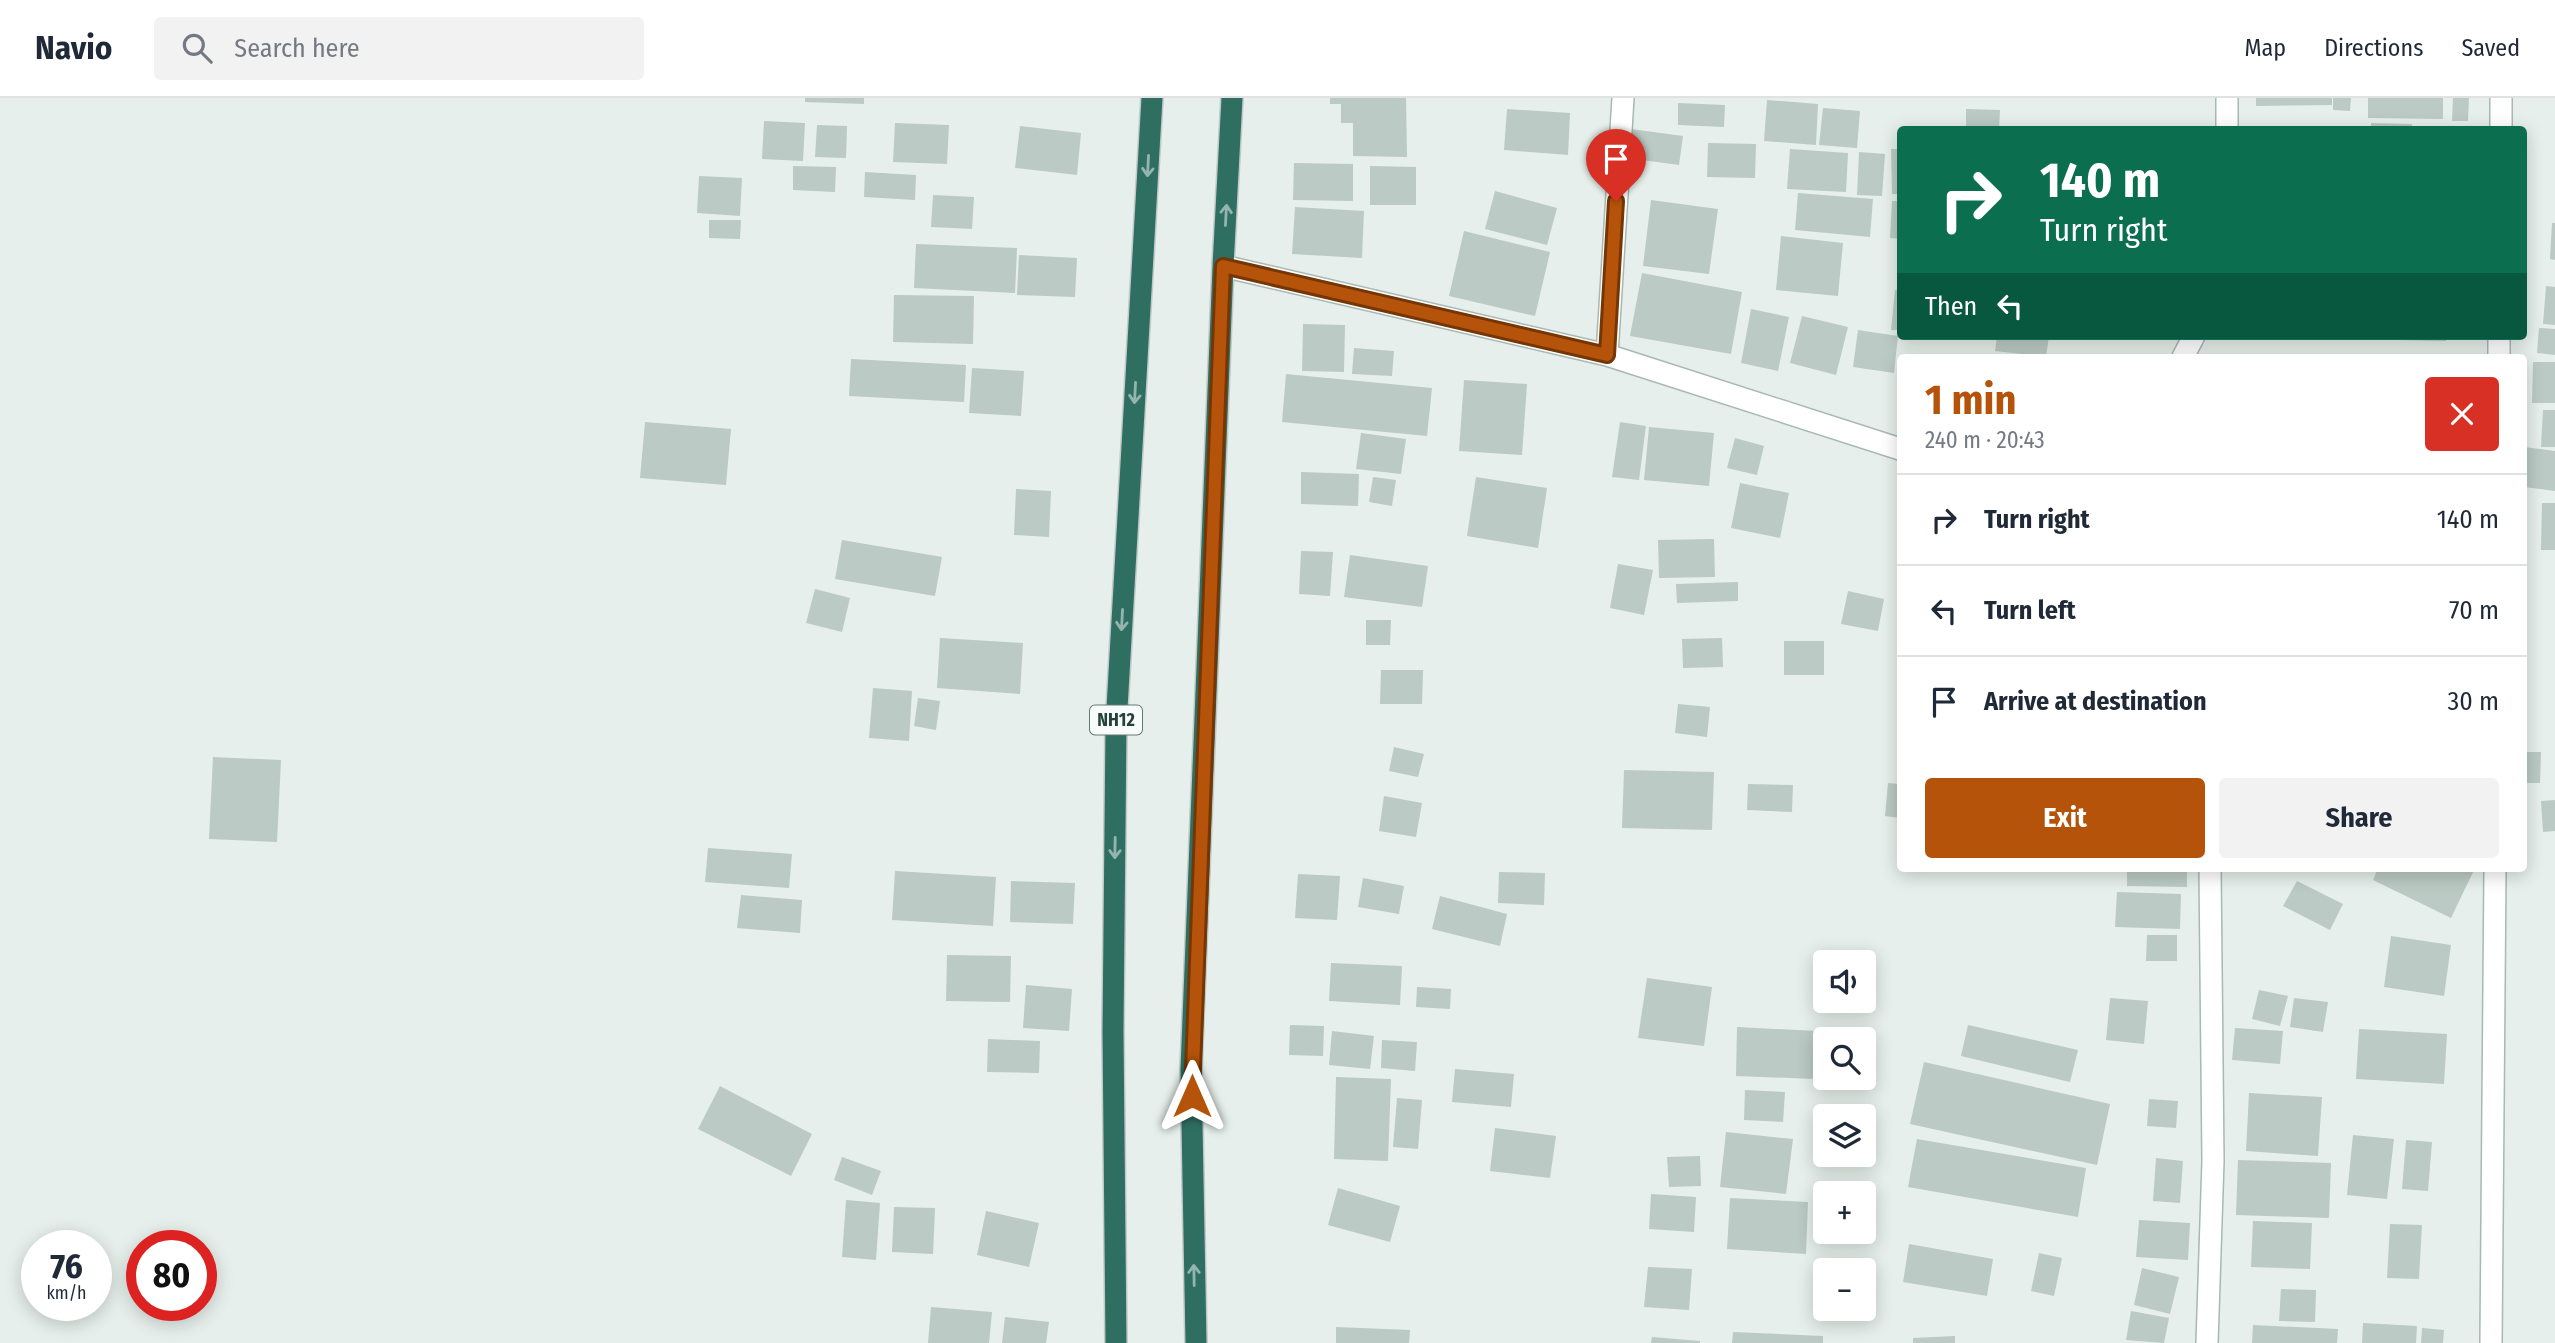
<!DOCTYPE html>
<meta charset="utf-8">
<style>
body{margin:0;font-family:"Fira Sans Condensed",sans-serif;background:#f2f2f3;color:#1f2937;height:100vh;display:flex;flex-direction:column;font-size:26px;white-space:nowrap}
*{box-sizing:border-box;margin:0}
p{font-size:23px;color:#747a83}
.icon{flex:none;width:38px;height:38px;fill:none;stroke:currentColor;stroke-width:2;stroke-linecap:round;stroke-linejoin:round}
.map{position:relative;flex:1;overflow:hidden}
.panel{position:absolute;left:1897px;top:256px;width:630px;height:518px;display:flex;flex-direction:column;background:#fff;border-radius:7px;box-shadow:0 4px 18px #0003}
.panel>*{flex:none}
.hud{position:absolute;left:1897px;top:28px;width:630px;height:214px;border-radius:7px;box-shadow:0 4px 18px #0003;background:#0b6e4f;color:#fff;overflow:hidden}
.controls{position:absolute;left:1813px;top:852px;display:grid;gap:14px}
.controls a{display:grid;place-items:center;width:63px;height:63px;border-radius:7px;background:#fff;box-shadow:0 4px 18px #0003;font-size:35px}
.speed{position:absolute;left:21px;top:1132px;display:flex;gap:14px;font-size:35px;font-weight:700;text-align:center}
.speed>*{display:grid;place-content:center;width:91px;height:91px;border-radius:50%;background:#fff;box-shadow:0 4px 18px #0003;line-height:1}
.speed small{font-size:18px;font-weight:400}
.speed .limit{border:10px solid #d22;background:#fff;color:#111}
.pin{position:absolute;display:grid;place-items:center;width:60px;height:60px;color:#fff;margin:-72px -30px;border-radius:50% 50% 50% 0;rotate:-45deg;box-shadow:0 0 7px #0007}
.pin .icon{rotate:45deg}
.me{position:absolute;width:77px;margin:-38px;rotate:0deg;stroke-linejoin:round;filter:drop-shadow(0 0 5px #0008)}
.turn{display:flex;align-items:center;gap:24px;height:147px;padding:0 28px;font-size:32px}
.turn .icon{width:91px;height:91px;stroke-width:2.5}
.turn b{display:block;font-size:49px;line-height:60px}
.then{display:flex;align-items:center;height:66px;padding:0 28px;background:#0003;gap:14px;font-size:26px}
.round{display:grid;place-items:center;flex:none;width:74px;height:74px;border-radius:7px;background:#f2f2f3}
.head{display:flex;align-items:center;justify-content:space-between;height:119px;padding:0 28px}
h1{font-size:42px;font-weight:700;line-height:52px;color:#b45309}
.primary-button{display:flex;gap:14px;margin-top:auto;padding:14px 28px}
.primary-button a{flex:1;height:80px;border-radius:7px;background:#b45309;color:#fff;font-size:28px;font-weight:700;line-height:80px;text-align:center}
.primary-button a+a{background:#f2f2f3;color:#1f2937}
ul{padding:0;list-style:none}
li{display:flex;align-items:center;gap:21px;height:91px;padding:0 28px;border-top:2px solid #e0e1e3}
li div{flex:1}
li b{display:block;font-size:26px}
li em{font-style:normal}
header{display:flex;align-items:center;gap:42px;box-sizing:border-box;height:98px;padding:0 35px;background:#fff;border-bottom:2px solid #e0e1e3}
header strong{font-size:33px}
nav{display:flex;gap:38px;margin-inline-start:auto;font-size:24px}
.search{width:490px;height:63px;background:#f2f2f3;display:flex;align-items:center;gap:18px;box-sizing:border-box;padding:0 24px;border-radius:7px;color:#747a83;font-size:26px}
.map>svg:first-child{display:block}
.building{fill:#bbcac4}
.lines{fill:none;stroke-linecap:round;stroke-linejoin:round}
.minor-casing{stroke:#a8b8b2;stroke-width:24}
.highway-casing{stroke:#c2cac8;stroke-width:24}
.minor{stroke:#fff;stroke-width:21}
.highway{stroke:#2f6f62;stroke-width:21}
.oneway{stroke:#93b5ae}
.route-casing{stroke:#753606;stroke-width:18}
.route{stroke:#b45309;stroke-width:12}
.labels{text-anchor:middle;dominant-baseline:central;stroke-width:5;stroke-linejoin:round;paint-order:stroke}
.shield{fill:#f7fbf9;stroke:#637a73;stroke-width:2}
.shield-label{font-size:18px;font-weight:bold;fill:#24423a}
</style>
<header>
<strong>Navio</strong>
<div class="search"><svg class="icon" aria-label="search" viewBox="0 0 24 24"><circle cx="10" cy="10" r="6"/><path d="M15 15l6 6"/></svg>Search here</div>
<nav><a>Map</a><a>Directions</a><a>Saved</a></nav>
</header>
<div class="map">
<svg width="2555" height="1245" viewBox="0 0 2555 1245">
<rect width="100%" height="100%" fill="#e6efeb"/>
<!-- building -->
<path class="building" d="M805,0h59v6l-59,-2z
M1330,0h76l1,59 -54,-1v-33h-12v-19h-11z
M2256,0h76v7l-76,1z
M2333,0h18l-1,13 -17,-1z
M2368,0h75v21l-75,-1z
M2453,0h16l-1,23h-16z
M1767,2l51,4 -2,41 -52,-4z
M1678,5l47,2 -1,22 -46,-2z
M1823,10l37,3 -3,37 -38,-3z
M1507,11l63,4 -2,42 -64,-5z
M1966,11l34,1 -1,20h-33z
M764,23l41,2 -2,38 -41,-2z
M895,25l54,2 -2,39 -54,-2z
M2371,25l41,1v6h-41z
M817,27l30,1 -1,32 -31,-1z
M1020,28l61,7 -4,42 -62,-7z
M1631,31l52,7 -4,29 -52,-7z
M1708,45l48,1 -1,34 -48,-1z
M1790,51l58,4 -2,39 -59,-3z
M1891,51h9v45h-8z
M1859,54l26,2 -3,42 -25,-1z
M1294,65l59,1v37l-60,-1z
M793,68l43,1 -1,25 -42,-2z
M1370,68l46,1v38h-46z
M865,74l51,3 -1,25 -51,-3z
M699,78l43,2 -2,38 -43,-3z
M1495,93l62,17 -10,37 -62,-16z
M1798,95l75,6 -3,38 -75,-7z
M933,97l41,2 -2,32 -41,-2z
M1651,102l67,9 -9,65 -66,-8z
M1892,103h8v38l-10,-1z
M1295,109l69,4 -2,47 -70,-4z
M709,122h32l-1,19 -31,-1z
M2552,125h3v37l-5,-1z
M1464,133l86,21 -15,64 -86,-20z
M1781,138l62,7 -5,53 -62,-6z
M916,146l101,4 -2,45 -101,-5z
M1019,157l58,3 -2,39 -58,-2z
M1642,175l100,19 -11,62 -101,-18z
M2546,188l9,1v38l-12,-1z
M1895,192l5,1v39h-9z
M894,197l80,1 -1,48 -80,-2z
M1751,211l38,8 -11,54 -37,-8z
M1802,218l46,11 -12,48 -46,-12z
M1303,226l42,1 -1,47 -42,-1z
M2539,230l16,1v26l-18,-2z
M1858,232l40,6 -4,37 -41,-6z
M1997,238h52l-3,21 -51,-6z
M2351,238h95v5l-95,-2z
M1354,250l40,3 -2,25 -40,-2z
M851,261l115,6 -2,37 -115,-6z
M2533,264h22v41h-23z
M972,270l52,3 -3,45 -52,-3z
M1286,276l146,14 -5,48 -145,-14z
M1464,282l63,4 -5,71 -63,-4z
M2543,312h12v37h-14z
M645,324l86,7 -5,56 -86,-7z
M1620,324l26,4 -7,54 -27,-3z
M1649,329l65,6 -5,53 -65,-6z
M1361,335l45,6 -5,35 -45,-5z
M1735,340l29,8 -7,29 -30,-7z
M2524,349l31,4v40l-31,-4z
M1301,374l58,2 -1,32 -57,-2z
M1373,379l23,3 -4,26 -23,-4z
M1476,379l71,11 -9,60 -71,-12z
M1740,385l49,10 -9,45 -49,-10z
M1016,391l35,2 -2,46 -35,-2z
M2542,405h13v47h-14z
M1714,441l1,38 -56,1 -1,-38z
M842,442l100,17 -7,39 -100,-17z
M1301,453l32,1 -3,44 -31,-2z
M1350,457l78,11 -6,41 -78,-10z
M1618,466l35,6 -9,45 -34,-7z
M1738,484v19l-61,2 -1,-19z
M815,491l35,9 -8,34 -36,-9z
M1848,493l36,8 -6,32 -37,-7z
M1366,522h25l-1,25h-24z
M940,540l83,5 -3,51 -83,-6z
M1722,540l1,29 -40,1 -1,-29z
M1784,543h40v34h-40z
M1381,572h42l-1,34h-42z
M873,590l39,3 -3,50 -40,-3z
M918,600l22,3 -4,29 -22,-4z
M1678,606l32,3 -3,30 -32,-4z
M1394,649l30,7 -6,23 -29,-6z
M2524,654h17l-1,31h-16z
M213,659l68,3 -4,82 -68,-3z
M1624,672l90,2 -2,58 -90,-2z
M1888,685l12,1v34l-15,-2z
M1748,686l45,1 -1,27 -45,-2z
M1384,698l38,7 -6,34 -37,-6z
M2555,702v31l-12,1 -2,-31z
M708,750l84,6 -3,34 -84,-6z
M2127,770h60v19l-60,-1z
M2378,770h97l-24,50 -78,-38z
M895,773l101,6 -3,49 -101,-6z
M1499,774l46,1 -1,32 -46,-2z
M1298,776l42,2 -3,44 -42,-2z
M1363,780l41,8 -5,28 -41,-7z
M1011,783l64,2 -2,41 -63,-2z
M2297,783l46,23 -13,26 -47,-24z
M2117,794l64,2 -1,35 -65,-2z
M741,797l61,5 -2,33 -63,-5z
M1440,798l67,18 -7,32 -68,-17z
M2147,837h30v26h-31z
M2391,838l60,9 -7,51 -60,-9z
M947,857l64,1 -1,46 -64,-1z
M1331,865l71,3 -2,39 -71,-4z
M1647,880l65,9 -8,59 -66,-8z
M1026,887l46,4 -3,42 -46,-3z
M1417,889l34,2 -1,20 -34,-2z
M2259,892l29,6 -8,30 -28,-7z
M2110,900l38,3 -4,43 -38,-4z
M2294,900l34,4 -5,30 -33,-5z
M1290,927l34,1 -1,30 -34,-1z
M1968,927l110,25 -8,32 -109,-26z
M1737,929l80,4 -2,48 -79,-3z
M2235,930l48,3 -3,33 -48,-4z
M2359,931l88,5 -3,50 -88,-5z
M1332,933l42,5 -4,33 -41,-4z
M988,941l52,2 -1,32 -52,-1z
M1382,942l35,2 -2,29 -34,-3z
M1924,964l186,42 -13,61 -187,-41z
M1455,971l59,5 -3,33 -59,-5z
M1336,979l55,2 -3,82 -54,-2z
M720,988l92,48 -21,42 -93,-47z
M1745,992l40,2 -2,30 -39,-2z
M2249,995l73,4 -4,59 -72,-5z
M1397,1000l25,2 -4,49 -25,-2z
M2149,1001l29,2 -2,27 -29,-2z
M1495,1030l61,8 -6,42 -60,-7z
M1726,1034l67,7 -7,55 -66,-7z
M2353,1037l41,4 -7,60 -40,-4z
M1917,1041l169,29 -8,49 -170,-30z
M2406,1042l26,2 -4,49 -26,-2z
M1700,1058l1,30 -32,1 -2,-30z
M842,1059l39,14 -9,24 -38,-15z
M2156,1060l27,3 -3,42 -27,-2z
M2238,1062l93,3 -2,55 -93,-3z
M1338,1090l62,18 -10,36 -62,-17z
M1651,1096l45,3 -2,35 -45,-3z
M1730,1100l78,4 -2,52 -79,-5z
M846,1102l34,3 -4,57 -34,-3z
M894,1109l41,1 -2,46 -41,-2z
M986,1113l53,12 -10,44 -52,-12z
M2139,1122l51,3 -2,37 -52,-3z
M2253,1123l59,2 -2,46 -59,-2z
M2390,1126l32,1 -3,54 -32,-1z
M1909,1146l84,15 -6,37 -84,-14z
M2039,1155l23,5 -8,38 -23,-5z
M1648,1169l44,2 -3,41 -45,-3z
M2142,1170l37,9 -9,37 -36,-9z
M2281,1191l35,1 -1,32 -36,-1z
M931,1209l61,5 -3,31h-61z
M2131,1213l38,7 -5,25 -38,-3z
M1005,1219l44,5 -3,21h-44z
M2363,1225l54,3 -1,17h-54z
M2253,1227l85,4 -1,14h-85z
M1336,1229l74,3 -1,13h-73z
M2422,1230l22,2 -1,13h-22z
M1733,1234l90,4v7h-91z
M1955,1238v7h-42v-5z
M1652,1239l48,4v2h-49z"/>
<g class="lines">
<!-- minor casing -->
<g class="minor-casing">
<path id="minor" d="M2227,32v-32
M2501,32v-32
M1223,168l384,89 293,94
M1607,257l16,-257
M2183,259l11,-21
M2499,259v-21
M2207,1245l6,-182 -3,-293
M2491,1245l4,-475"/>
</g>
<!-- highway casing -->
<g class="highway-casing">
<path id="highway" d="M1116,1245l-3,-312 3,-305 36,-628
M1196,1245l-5,-274 32,-803 9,-168"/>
</g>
<!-- minor -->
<use href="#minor" class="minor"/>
<!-- highway -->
<use href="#highway" class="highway"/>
</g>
<!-- one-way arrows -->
<defs><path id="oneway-shaft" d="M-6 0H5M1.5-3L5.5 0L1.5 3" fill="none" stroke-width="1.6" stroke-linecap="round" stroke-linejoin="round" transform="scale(1.75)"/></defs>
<g class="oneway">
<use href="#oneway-shaft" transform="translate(1148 68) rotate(93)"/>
<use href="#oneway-shaft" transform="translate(1226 117) rotate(-87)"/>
<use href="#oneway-shaft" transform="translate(1135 295) rotate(93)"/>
<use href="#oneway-shaft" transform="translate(1122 522) rotate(93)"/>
<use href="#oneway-shaft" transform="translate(1115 750) rotate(91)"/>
<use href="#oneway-shaft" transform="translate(1194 1177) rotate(-91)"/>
</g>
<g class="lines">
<!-- route casing -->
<g class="route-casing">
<path id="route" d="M1192,998l31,-830 384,89 9,-154"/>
</g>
<!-- route -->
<use href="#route" class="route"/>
</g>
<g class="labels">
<!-- shield labels -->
<rect class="shield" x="1090" y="607.5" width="52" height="29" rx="5"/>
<g class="shield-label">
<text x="1116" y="622">NH12</text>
</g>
</g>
</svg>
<div class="controls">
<a><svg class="icon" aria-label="sound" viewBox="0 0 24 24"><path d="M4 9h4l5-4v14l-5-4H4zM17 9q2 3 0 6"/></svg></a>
<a><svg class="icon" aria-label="search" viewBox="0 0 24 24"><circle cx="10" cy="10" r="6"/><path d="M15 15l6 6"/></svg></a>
<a><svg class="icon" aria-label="layers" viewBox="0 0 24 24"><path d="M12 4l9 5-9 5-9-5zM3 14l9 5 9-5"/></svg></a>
<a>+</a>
<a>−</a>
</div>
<div class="speed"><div>76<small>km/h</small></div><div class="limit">80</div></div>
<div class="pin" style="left:1616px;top:103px;background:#d93025"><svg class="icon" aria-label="arrive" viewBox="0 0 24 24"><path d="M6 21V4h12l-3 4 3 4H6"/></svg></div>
<svg class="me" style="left:1192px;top:998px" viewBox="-20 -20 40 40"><path d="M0-17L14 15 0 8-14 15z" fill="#b45309" stroke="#fff" stroke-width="4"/></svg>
<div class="hud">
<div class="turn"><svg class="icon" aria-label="right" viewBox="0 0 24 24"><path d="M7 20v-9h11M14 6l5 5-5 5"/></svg><div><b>140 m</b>Turn right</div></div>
<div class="then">Then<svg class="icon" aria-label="left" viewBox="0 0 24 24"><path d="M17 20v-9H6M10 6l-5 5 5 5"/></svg></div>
</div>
<section class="panel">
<div class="head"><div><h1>1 min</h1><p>240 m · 20:43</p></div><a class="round" style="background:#d93025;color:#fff"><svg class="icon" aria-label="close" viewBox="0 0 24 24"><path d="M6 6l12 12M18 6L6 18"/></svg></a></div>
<ul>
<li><svg class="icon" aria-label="right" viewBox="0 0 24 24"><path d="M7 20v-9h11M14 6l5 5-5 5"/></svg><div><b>Turn right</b></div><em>140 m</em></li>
<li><svg class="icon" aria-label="left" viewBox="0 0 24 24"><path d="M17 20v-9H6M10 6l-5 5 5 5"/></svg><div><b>Turn left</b></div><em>70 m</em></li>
<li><svg class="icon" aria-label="arrive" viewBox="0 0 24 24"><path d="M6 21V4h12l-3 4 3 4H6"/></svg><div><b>Arrive at destination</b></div><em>30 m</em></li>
</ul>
<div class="primary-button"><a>Exit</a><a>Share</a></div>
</section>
</div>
